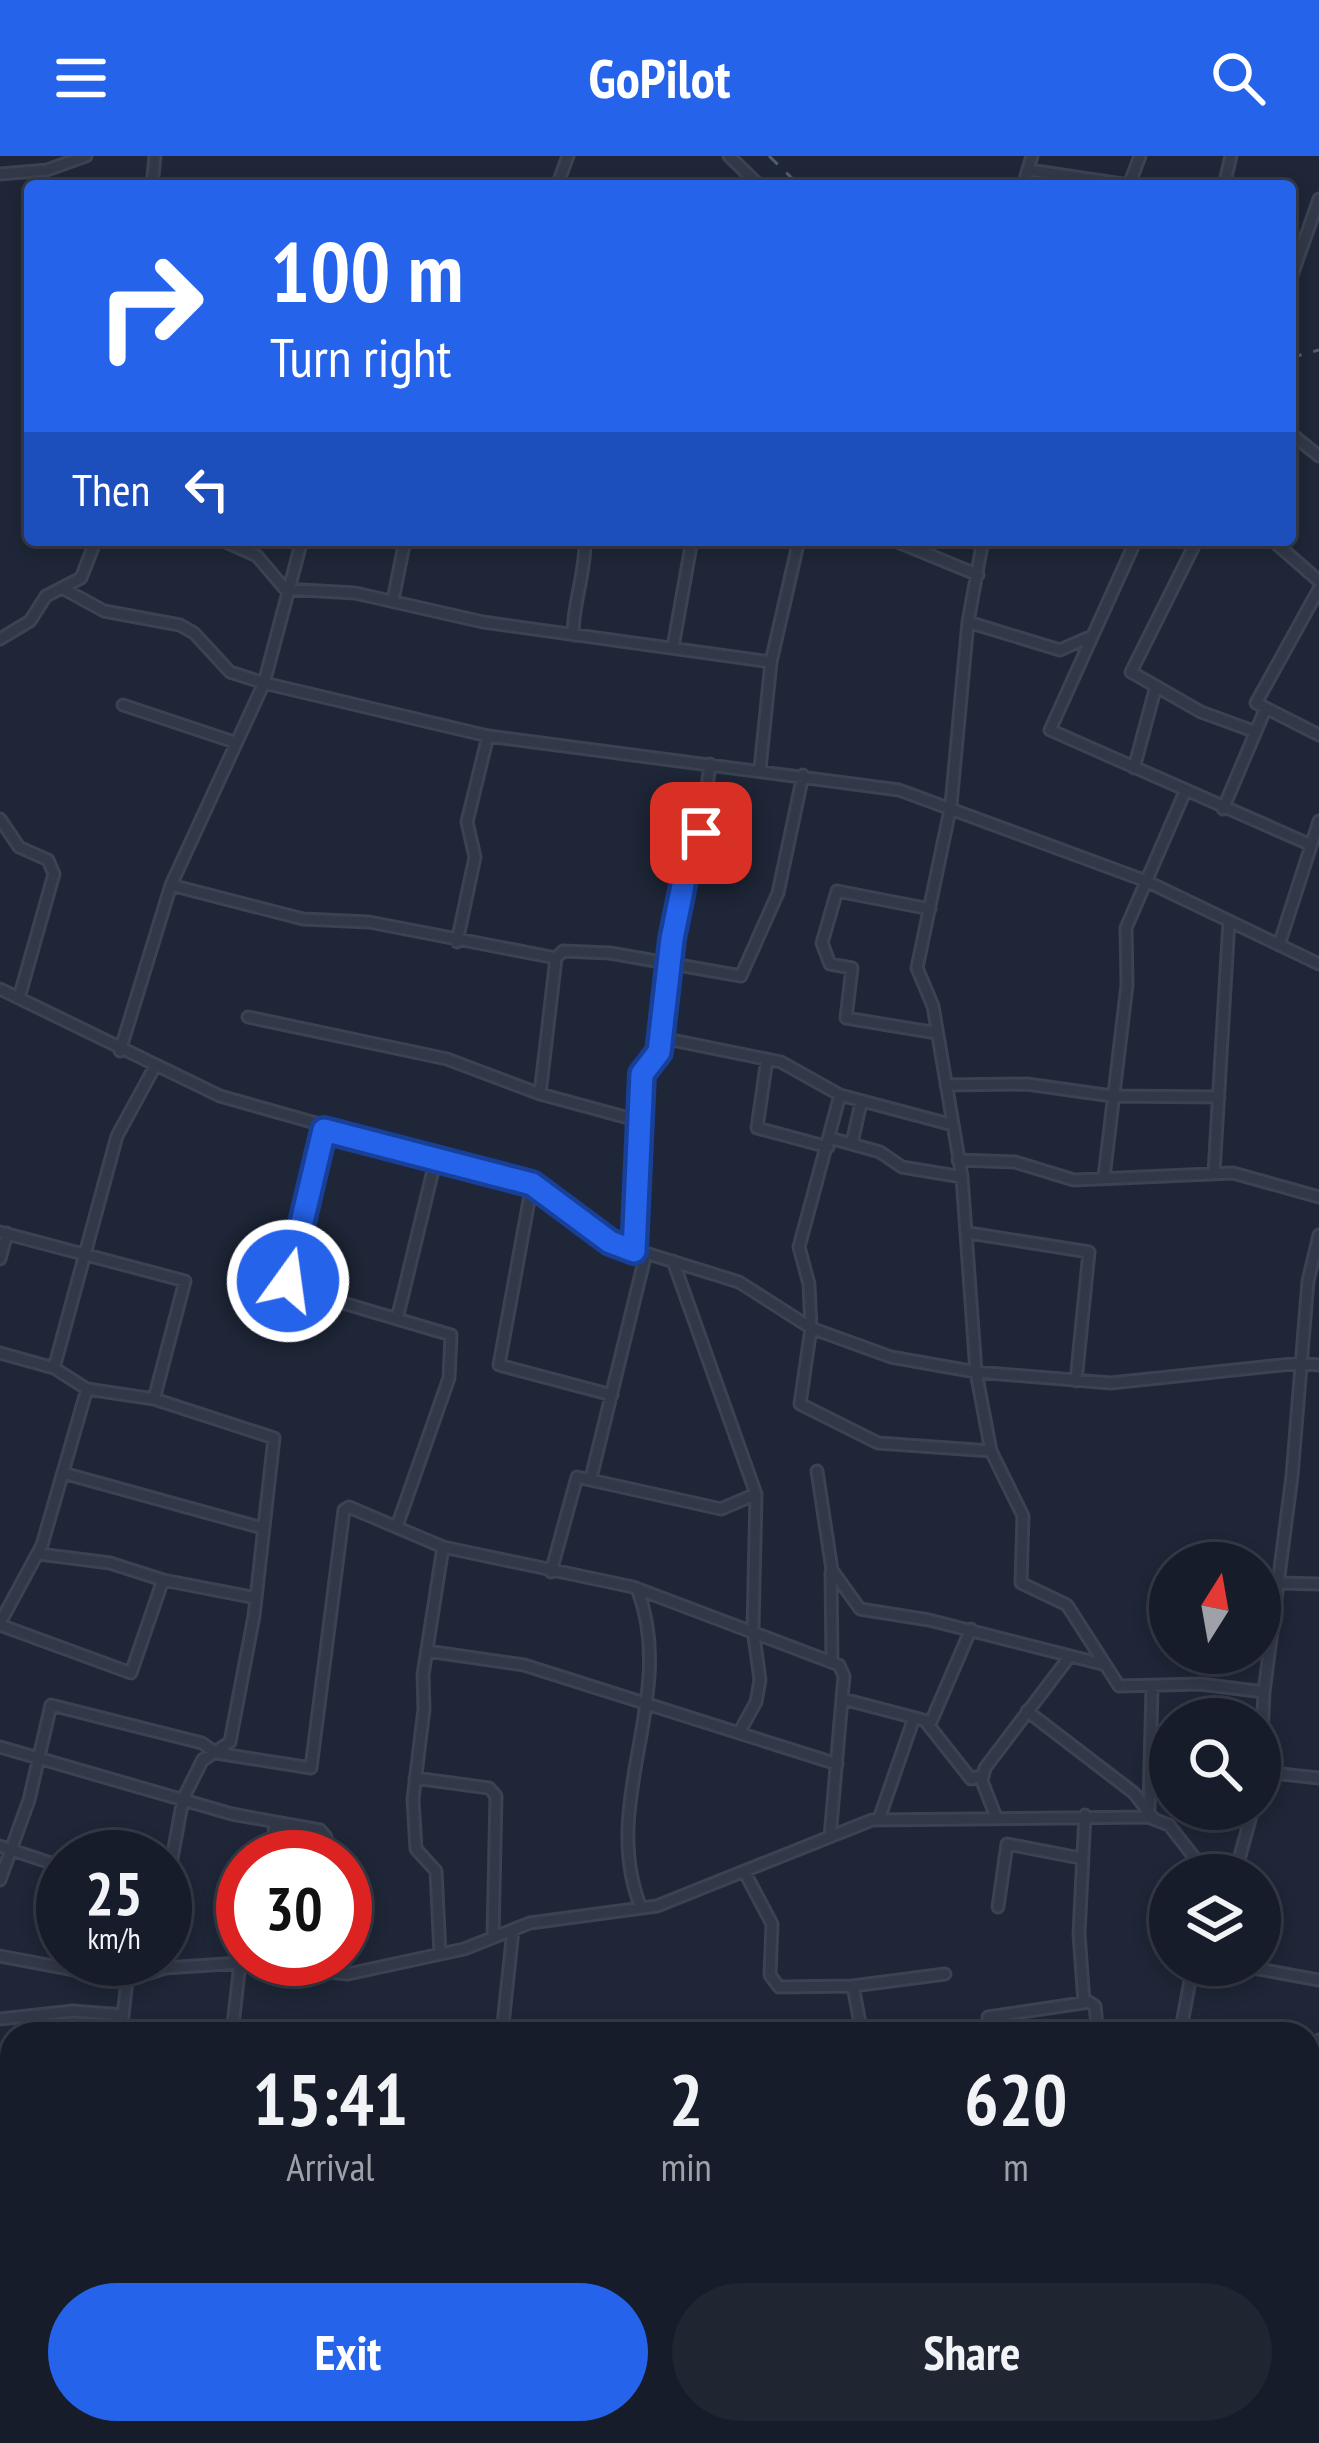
<!DOCTYPE html>
<style>
body{margin:0;font-family:"PT Sans Narrow",sans-serif;background:#1f2531;color:#f1f3f6;height:100vh;display:flex;flex-direction:column;font-size:45px;white-space:nowrap}
*{box-sizing:border-box;margin:0}
p{font-size:39px;color:#9ea1a8}
.icon{flex:none;width:66px;height:66px;fill:none;stroke:currentColor;stroke-width:2;stroke-linecap:round;stroke-linejoin:round}
.map{position:relative;flex:1;overflow:hidden}
.sheet{position:absolute;left:0px;top:1866px;width:1320px;height:423px;display:flex;flex-direction:column;background:#161c29;border-radius:36px 36px 0 0;box-shadow:0 6px 18px #0003,0 0 0 3px #353a46}
.sheet>*{flex:none}
.hud{position:absolute;left:24px;top:24px;width:1272px;height:366px;border-radius:12px;box-shadow:0 6px 18px #0003,0 0 0 3px #353a46;background:#2563eb;color:#fff;overflow:hidden}
.needle{width:78px;rotate:11deg}
.fabs{position:absolute;left:1149px;top:1386px;display:grid;gap:24px}
.fabs a{display:grid;place-items:center;width:132px;height:132px;border-radius:50%;background:#161c29;box-shadow:0 6px 18px #0003,0 0 0 3px #353a46;font-size:60px}
.speed{position:absolute;left:36px;top:1674px;display:flex;gap:24px;font-size:60px;font-weight:700;text-align:center}
.speed>*{display:grid;place-content:center;width:156px;height:156px;border-radius:50%;background:#161c29;box-shadow:0 6px 18px #0003,0 0 0 3px #353a46;line-height:1}
.speed small{font-size:30px;font-weight:400}
.speed .limit{border:18px solid #d22;background:#fff;color:#111}
.pin{position:absolute;display:grid;place-items:center;width:102px;height:102px;color:#fff;margin:-51px;border-radius:24px;box-shadow:0 6px 18px #0006}
.me{position:absolute;width:132px;margin:-66px;rotate:14deg;stroke-linejoin:round;filter:drop-shadow(0 0 9px #0008)}
.turn{display:flex;align-items:center;gap:42px;height:252px;padding:0 48px;font-size:54px}
.turn .icon{width:156px;height:156px;stroke-width:2.5}
.turn b{display:block;font-size:84px;line-height:102px}
.then{display:flex;align-items:center;height:114px;padding:0 48px;background:#0003;gap:24px;font-size:45px}
.eta{display:flex;justify-content:space-evenly;align-items:center;height:204px;text-align:center}
.eta b{font-size:72px;font-weight:600;line-height:84px}
.action{display:flex;gap:24px;margin-top:auto;padding:24px 48px}
.action a{flex:1;height:138px;border-radius:72px;background:#2563eb;color:#fff;font-size:48px;font-weight:600;line-height:138px;text-align:center}
.action a+a{background:#1f2531;color:#f1f3f6}
header{display:flex;justify-content:space-between;align-items:center;height:156px;padding:0 48px;background:#2563eb;color:#fff;font-size:54px;font-weight:600}
.map>svg:first-child{display:block}
.lines{fill:none;stroke-linecap:round;stroke-linejoin:round}
.street-casing{stroke:#3b4251;stroke-width:15}
.street{stroke:#313848;stroke-width:9}
.rail{stroke:#535c6f;stroke-width:3;stroke-dasharray:12 12;stroke-linecap:butt}
.route-casing{stroke:#184099;stroke-width:30}
.route{stroke:#2563eb;stroke-width:21}
</style>
<header><svg class="icon" aria-label="menu" viewBox="0 0 24 24"><path d="M4 6h16M4 12h16M4 18h16"/></svg>GoPilot<svg class="icon" aria-label="search" viewBox="0 0 24 24"><circle cx="10" cy="10" r="6"/><path d="M15 15l6 6"/></svg></header>
<div class="map">
<svg width="1319" height="2287" viewBox="0 0 1319 2287">
<rect width="100%" height="100%" fill="#1e2637"/>
<g class="lines">
<!-- street casing -->
<g class="street-casing">
<path id="street" d="M729,0l31,30
M1029,14l100,15 11,-29
M0,18l47,-4 39,-14
M152,30l3,-30
M557,30l11,-30
M1023,30l9,-30
M1224,30l7,-30
M1290,125l29,-82
M1290,277l29,23
M221,384l36,16 28,33 70,4 128,29 288,40
M893,384l85,35
M983,384l-15,82 -17,183 -34,163 16,38 29,171 14,195 15,79 32,65 -2,67 46,22 52,81 81,-2 64,8
M1136,384l-86,190 261,115
M1197,384l-66,132 70,40 55,20
M1272,384l47,41
M64,433l40,22 76,14 14,8 36,39 34,11 224,53 411,54 247,91 173,83
M1319,433l-63,114 63,32
M393,444l12,-60
M968,466l92,28 27,-12
M573,479c0,-34 13,-62 12,-95
M0,483l30,-18 16,-25 35,-18 15,-38
M673,491l19,-107
M123,549l111,37
M1134,612l21,-78
M760,613l11,-107 28,-122
M1223,653l42,-99
M0,663l19,28 29,13 6,14 -35,124
M171,729l132,34 66,3 187,36 7,-7 47,2 131,23 37,-83 25,-118
M930,753l-93,-18 -15,52 8,21 22,4 -6,50 91,15
M457,786l18,-85 -8,-35 21,-86
M1279,789l40,-124
M0,833l220,107 312,88 78,58 129,40 72,46 80,29 85,15 135,11 190,-20 18,2
M248,861l199,42 93,35 96,26
M662,882l119,24 59,33 113,30
M120,895l51,-166 93,-202 38,-143
M767,903l-10,69 71,19
M946,929l81,-1 85,12 107,1
M540,938l16,-136
M840,939l-41,152 10,37 2,44 -11,76 78,39 113,8
M324,974l-35,157 162,48 -2,43 -52,148
M830,982l50,14 22,15 60,10
M852,987l9,-40
M958,1004l57,2 59,18 159,-7 86,24
M1214,1017l15,-252
M1104,1021l23,-192 -1,-57 58,-134
M532,1028l-33,181 113,30
M0,1076l185,49 -31,118
M969,1077l120,19 -13,129
M634,1095l8,-177 20,-36 10,-99 17,-83 12,-23 9,-69
M0,1103l7,-26
M673,1105l83,233 -3,135 7,51 -4,22 -16,29
M398,1159l38,-157
M0,1197l54,15 33,21 67,10 120,39 -20,178 -24,126 -27,18
M54,1212l63,-232 37,-68
M817,1315l15,99 28,39 69,11 173,44
M63,1317l199,55
M591,1322l55,-225
M39,1398l71,9 53,17 93,18
M551,1416l26,-95 144,32 35,-15
M831,1416l1,90
M1280,1427l39,1
M638,1435c40,108 -40,210 3,317
M0,1467l42,-78 45,-156
M0,1469l131,48 32,-93
M427,1495l97,14 313,99
M843,1543l88,23 40,-93
M1027,1555l107,82 19,25
M926,1566l45,57 11,-4
M0,1591l232,67 88,16 6,7 -1,20
M1263,1616l56,6
M415,1622l74,10 7,8 -3,141
M1260,1626l4,-90 28,-216 16,-195 11,-46
M1149,1652l3,-120
M996,1661l-14,-36 3,-13 85,-112
M879,1663l35,-101
M0,1690l63,21
M271,1701l4,-33
M744,1715l28,53 -2,51 9,12 74,-1 92,-12
M1219,1719l19,-12 15,-54
M0,1724l29,-80 22,-95 151,38 14,10 95,15 33,-258 5,-3 94,40 190,40 206,78 5,11 -14,161
M165,1741l18,-98 20,-40
M998,1751l9,-63 73,14
M440,1798l-4,-83 -20,-22 -3,-50 11,-90 -1,-34 20,-128
M0,1800l127,24 38,-12 75,-5 108,11 116,-25 66,-26 127,-17 215,-86 276,-3 21,8 39,50
M1237,1809l82,15
M853,1830l9,48
M1084,1846l-5,-68 6,-119
M988,1861l101,-15 6,4 3,28
M0,1863l73,-8 50,4
M121,1878l6,-54
M232,1878l8,-71
M502,1878l11,-104
M905,1878h7
M1180,1878l13,-69
M1309,1909l10,-25
M0,1955h12
M0,2065l12,1
M1308,2202l11,1
M0,2253h12
M533,2277v10
M948,2277l26,10
M213,2278l31,9
M118,2287l2,-10
M385,2287l4,-10
M442,2287l4,-10
M691,2287l3,-10
M894,2287l2,-10
M1130,2287l1,-10
M1262,2287l1,-10"/>
</g>
<!-- street -->
<use href="#street" class="street"/>
<!-- rail -->
<path class="rail" d="M769,0l31,30
M1290,202l29,-8"/>
</g>
<g class="lines">
<!-- route casing -->
<g class="route-casing">
<path id="route" d="M288,1125l36,-151 208,54 78,58 24,9 8,-177 17,-22 13,-113 17,-83 12,-23"/>
</g>
<!-- route -->
<use href="#route" class="route"/>
</g>
</svg>
<div class="fabs">
<a><svg class="needle" viewBox="-14 -14 28 28"><path d="M0-13l5 13h-10z" fill="#e53935"/><path d="M0 13l5-13h-10z" fill="#9ea1a8"/></svg></a>
<a><svg class="icon" aria-label="search" viewBox="0 0 24 24"><circle cx="10" cy="10" r="6"/><path d="M15 15l6 6"/></svg></a>
<a><svg class="icon" aria-label="layers" viewBox="0 0 24 24"><path d="M12 4l9 5-9 5-9-5zM3 14l9 5 9-5"/></svg></a>
</div>
<div class="speed"><div>25<small>km/h</small></div><div class="limit">30</div></div>
<div class="pin" style="left:701px;top:677px;background:#d93025"><svg class="icon" aria-label="arrive" viewBox="0 0 24 24"><path d="M6 21V4h12l-3 4 3 4H6"/></svg></div>
<svg class="me" style="left:288px;top:1125px" viewBox="-20 -20 40 40"><circle r="17" fill="#2563eb" stroke="#fff" stroke-width="3"/><path d="M0-11L8 9 0 5-8 9z" fill="#fff"/></svg>
<div class="hud">
<div class="turn"><svg class="icon" aria-label="right" viewBox="0 0 24 24"><path d="M7 20v-9h11M14 6l5 5-5 5"/></svg><div><b>100 m</b>Turn right</div></div>
<div class="then">Then<svg class="icon" aria-label="left" viewBox="0 0 24 24"><path d="M17 20v-9H6M10 6l-5 5 5 5"/></svg></div>
</div>
<section class="sheet">
<div class="eta">
<div><b>15:41</b><p>Arrival</p></div>
<div><b>2</b><p>min</p></div>
<div><b>620</b><p>m</p></div>
</div>
<div class="action"><a>Exit</a><a>Share</a></div>
</section>
</div>
